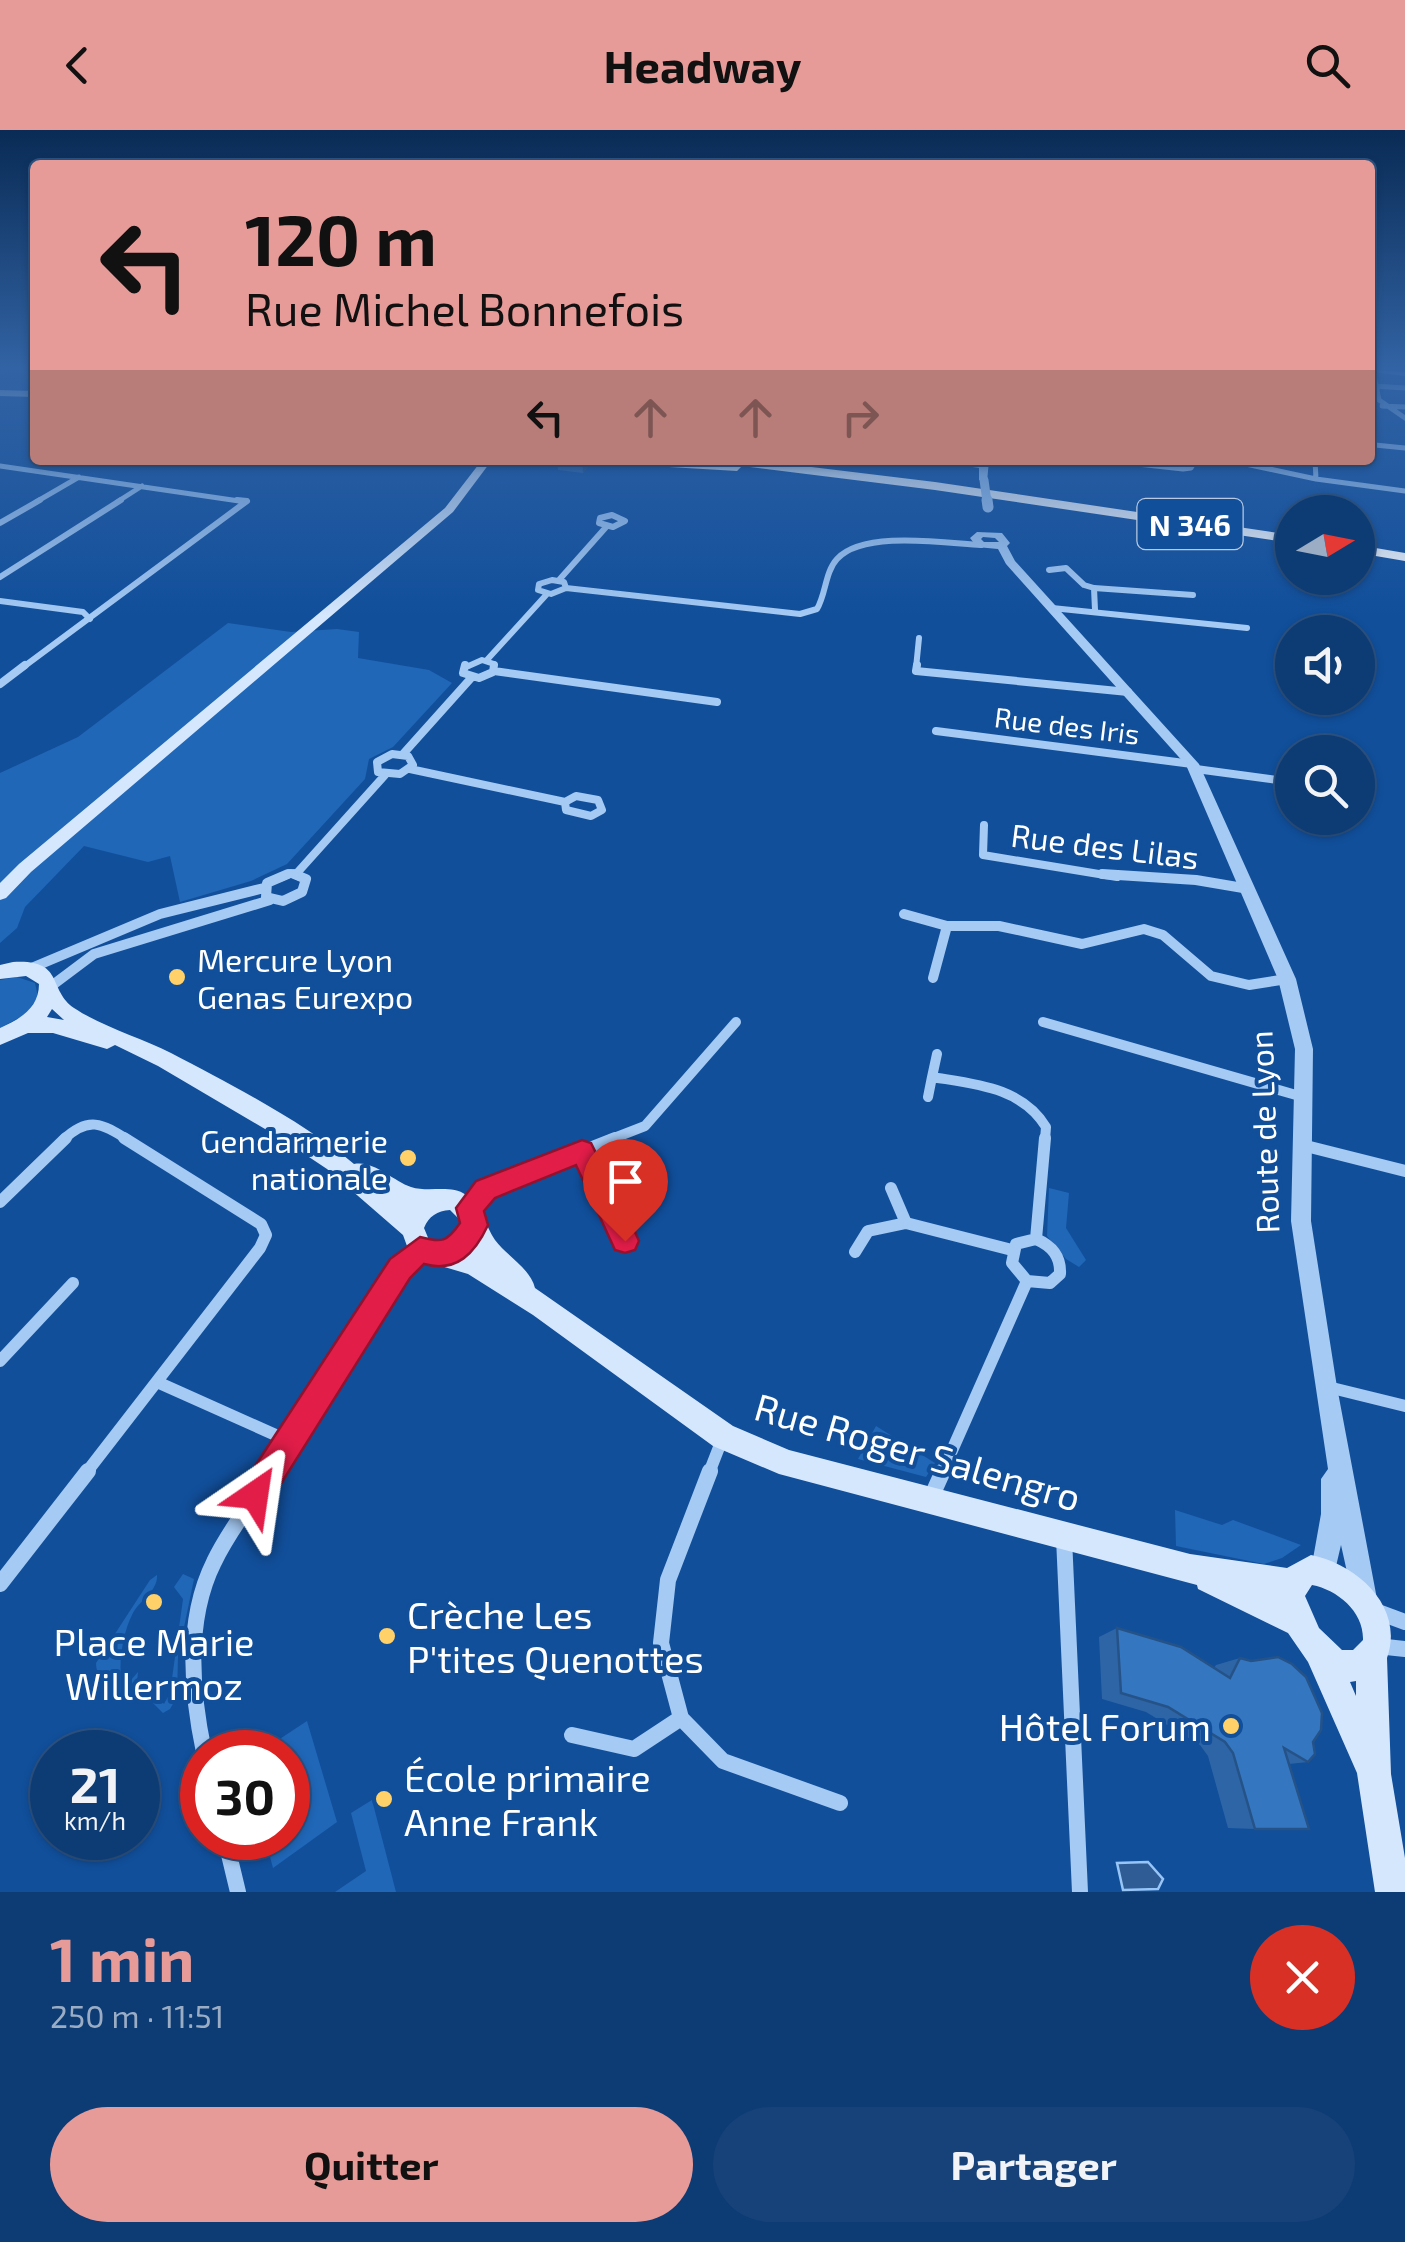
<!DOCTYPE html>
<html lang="fr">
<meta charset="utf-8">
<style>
body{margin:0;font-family:"Exo 2",sans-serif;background:#164279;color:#f1f3f6;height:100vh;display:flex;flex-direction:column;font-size:38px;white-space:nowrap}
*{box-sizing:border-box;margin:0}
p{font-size:32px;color:#9aadc5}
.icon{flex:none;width:55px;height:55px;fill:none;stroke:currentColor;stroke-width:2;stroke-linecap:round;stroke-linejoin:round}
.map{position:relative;height:1762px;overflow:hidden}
.side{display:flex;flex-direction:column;background:#0d3b74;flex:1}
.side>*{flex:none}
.hud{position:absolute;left:30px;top:30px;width:1345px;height:305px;border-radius:10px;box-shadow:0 2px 8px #0004,0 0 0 2px #2d5586;background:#e69b98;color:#111;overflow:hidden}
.needle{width:65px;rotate:80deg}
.tools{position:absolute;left:1275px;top:365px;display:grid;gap:20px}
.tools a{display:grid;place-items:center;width:100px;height:100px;border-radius:50%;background:#0d3b74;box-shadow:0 2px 8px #0004,0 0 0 2px #2d5586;font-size:50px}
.speed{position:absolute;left:30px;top:1600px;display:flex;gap:20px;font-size:50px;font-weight:700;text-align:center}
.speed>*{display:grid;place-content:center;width:130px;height:130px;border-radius:50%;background:#0d3b74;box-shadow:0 2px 8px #0004,0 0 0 2px #2d5586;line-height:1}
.speed small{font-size:25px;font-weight:400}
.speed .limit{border:15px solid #d22;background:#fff;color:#111}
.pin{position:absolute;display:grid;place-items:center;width:85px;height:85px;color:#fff;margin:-102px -42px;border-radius:50% 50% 50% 0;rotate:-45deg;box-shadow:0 0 10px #0007}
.pin .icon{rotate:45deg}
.me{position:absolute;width:110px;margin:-55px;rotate:32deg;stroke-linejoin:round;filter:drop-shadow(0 0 8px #0008)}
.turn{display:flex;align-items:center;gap:35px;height:210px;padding:0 50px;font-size:45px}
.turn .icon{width:130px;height:130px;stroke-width:2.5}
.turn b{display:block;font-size:70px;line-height:85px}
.lanes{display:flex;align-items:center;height:95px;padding:0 50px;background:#0003;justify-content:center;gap:50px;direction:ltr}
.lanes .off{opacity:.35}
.round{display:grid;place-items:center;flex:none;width:105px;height:105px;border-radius:52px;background:#164279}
.head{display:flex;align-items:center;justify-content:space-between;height:170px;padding:0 50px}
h1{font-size:60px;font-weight:700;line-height:75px;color:#e69b98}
.action{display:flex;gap:20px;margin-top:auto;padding:20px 50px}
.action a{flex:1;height:115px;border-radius:60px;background:#e69b98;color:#111;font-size:40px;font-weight:700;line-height:115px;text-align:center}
.action a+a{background:#164279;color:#f1f3f6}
header{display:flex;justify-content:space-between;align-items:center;height:130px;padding:0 50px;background:#e69b98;color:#111;font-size:45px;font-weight:700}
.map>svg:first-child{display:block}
.green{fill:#2067b8}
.water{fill:#2f5c94;stroke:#97c5f7;stroke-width:2.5}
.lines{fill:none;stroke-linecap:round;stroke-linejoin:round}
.minor-far5{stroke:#a5caf4;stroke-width:5}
.minor-far4{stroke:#a5caf4;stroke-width:6}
.minor-far3{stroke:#a5caf4;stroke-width:8}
.minor-far2{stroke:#a5caf4;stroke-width:10}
.minor-far1{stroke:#a5caf4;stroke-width:12}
.minor{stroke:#a5caf4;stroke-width:16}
.tertiary{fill:#a5caf4;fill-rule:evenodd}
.secondary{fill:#d5e7fd;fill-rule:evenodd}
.trunk{fill:#f8fbff;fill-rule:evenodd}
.tertiary-bridge-far1{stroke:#a5caf4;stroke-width:9}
.tertiary-bridge{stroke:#a5caf4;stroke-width:11}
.wall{fill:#2e65a6}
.shaded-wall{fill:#255387}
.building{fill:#3576c1;stroke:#255387;stroke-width:2.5}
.route{fill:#e11d48;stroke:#92132f;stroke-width:2.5}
.poi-dot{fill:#ffd168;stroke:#114f9b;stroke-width:4}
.labels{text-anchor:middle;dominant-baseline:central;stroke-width:8;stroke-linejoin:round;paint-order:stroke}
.far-street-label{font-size:28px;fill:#fff;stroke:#114f9b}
.shield{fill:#114f9b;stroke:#b8cae1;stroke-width:2.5}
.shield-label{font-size:30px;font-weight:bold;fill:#fff}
.street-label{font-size:32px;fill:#fff;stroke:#114f9b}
.poi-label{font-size:32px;fill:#fff;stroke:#114f9b;text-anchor:start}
.near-street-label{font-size:38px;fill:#fff;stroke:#114f9b}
.near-poi-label{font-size:38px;fill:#fff;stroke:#114f9b;text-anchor:start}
</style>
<header><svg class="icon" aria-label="back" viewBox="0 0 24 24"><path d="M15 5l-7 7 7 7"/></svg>Headway<svg class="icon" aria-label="search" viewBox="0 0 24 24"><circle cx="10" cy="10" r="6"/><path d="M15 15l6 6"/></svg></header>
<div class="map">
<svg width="1405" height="1762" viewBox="0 0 1405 1762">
<rect width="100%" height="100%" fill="#114f9b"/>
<!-- green -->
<path class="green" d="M228,493l63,9 46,-3 22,3 -1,26 71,12 23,13 -59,64 -24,12 -4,20 -78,85 -36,17 -71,21 -10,-46 -22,6 -64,-16 -59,61 -8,21 -17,15v-170l78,-36z
M17,847l18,6 3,14 -12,17 -26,14v-48z
M1049,1058l20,5 -3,35 20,32 -7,7 -13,-8 -19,-23z
M876,1296l59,37 -9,14 -68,-18z
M1175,1380l47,15 11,-5 68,25 -19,13 -18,6 -88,-18z
M183,1444l11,5 -16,77 -1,41 -7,12 -7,4 -10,-10 1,-11 10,12 6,-11 13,-94 -9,-12z
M157,1445c1,17 -18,25 -25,40 -9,17 -16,56 -8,73l14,-16 -3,29c-16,-10 -39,-17 -39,-38l54,-83z
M307,1591l30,101 -64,46 -8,-30h23v-86h-28z
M372,1670l24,92h-61l31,-21 -15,-58z"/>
<!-- water -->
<path class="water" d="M1148,1732l15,17 -5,10 -35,1 -6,-27z"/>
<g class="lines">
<!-- minor-far5 -->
<path class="minor-far5" d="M1373,240l6,30 26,18
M1373,256l32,2
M1382,276l23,1
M1375,315l30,3
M939,330l45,6
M1101,330l82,9 8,-1 5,-8
M1227,330l89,19 89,12
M1315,330l1,19
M0,336l246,36
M36,372l43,-25
M117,372l25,-16"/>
<!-- minor-far4 -->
<path class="minor-far4" d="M612,385l13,6 -12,6 -14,-4 1,-5z
M0,393l40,-23
M1049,440l17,-2 18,17 10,3
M0,447l121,-77
M552,450l12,2 2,6 -15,6 -13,-4 1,-6z
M559,450l48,-54
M566,458l234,26 17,-5c9,-15 8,-37 20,-50 26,-29 108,-16 144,-14
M0,471l83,11 7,7
M1052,478l195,20
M1095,480l-1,-22 99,7
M486,531l61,-67
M22,538l225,-167 -10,-1
M464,538l18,-8 12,4v4
M916,538l3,-30"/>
<!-- minor-far3 -->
<path class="minor-far3" d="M465,535l-2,8 16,5 14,-6 1,-7
M917,535l-1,6 212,21
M494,541l223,31
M0,554l25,-19
M936,601l256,33
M392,624l16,2 5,9 -13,9 -22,-2 -1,-10z
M403,624l69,-77
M410,639l155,33
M1196,639l96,13
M576,666l22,4 4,10 -11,6 -25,-6 -1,-8z
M984,695l-1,30 134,22
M297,743l88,-98
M282,747l9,-4 9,4"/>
<!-- minor-far2 -->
<path class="minor-far2" d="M288,744l-21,9 -1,14 17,4 19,-9 4,-13 -12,-5
M1102,744l94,6 53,9
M904,784l43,12h52l83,18 62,-15 19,6 48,41 38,9 38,-6
M29,839l131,-55 104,-26
M933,848l14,-52
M50,857l44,-33 176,-54
M1043,892l260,75
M937,924l-5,23c42,7 90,10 114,50l-1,13
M928,967l4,-20
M63,1010c25,-24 39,-17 65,0
M609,1010l36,-14 91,-104"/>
<!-- minor-far1 -->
<path class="minor-far1" d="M1302,1015l103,26
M582,1021l43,90
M891,1058l15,35 106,27
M0,1072l66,-64
M470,1079l16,-20 129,-51
M1036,1109l9,-101
M1036,1109c16,7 25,17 24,35l-10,9 -23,-2 -15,-18 4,-19z
M855,1122l13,-21 38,-8
M0,1231l73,-78
M157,1252l132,59
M1328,1257l77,19
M86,1343l174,-225 6,-13 -5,-11 -137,-86
M270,1343l130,-205 19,-18
M709,1343l14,-36
M942,1343l85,-192"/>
<!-- minor -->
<path class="minor" d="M710,1341l-42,109 -7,63 20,75 42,43 117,42
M930,1370l13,-29
M1064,1408l16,354
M0,1454l88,-113
M1378,1482l27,10
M1377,1516l28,3
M572,1605l62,14 47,-31
M204,1622c-13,-61 -19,-132 10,-190 15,-32 39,-61 58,-91
M225,1708l13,54"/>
<!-- tertiary -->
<path class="tertiary" d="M1370,240l35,2v4l-31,-4z
M979,330h10l-2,22 -8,-2z
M977,402l25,1 8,10 -3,3 8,15 184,203 97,215 17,70 -2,172 26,166 40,212 -4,9 -9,4 -9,-4 -14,-63 -8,34 -9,4 -9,-4 -4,-9 10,-56v-35l7,-10 -37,-248 4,-172 -17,-70 -92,-214 -180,-201 -8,-15 -21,-2 -7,-9zM983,407l12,1 4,4h-15l-3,-3z"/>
<!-- secondary -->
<path class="secondary" d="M482,330h10l-39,52 -422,360 -25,26 -6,2v-17l19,-19 426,-356z
M13,832c52,-3 34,27 61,46 27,18 67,30 97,45 58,30 134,70 183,111 20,-4 39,17 57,23 18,6 40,-3 55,8 17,12 18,28 29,45 12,16 35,28 40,48l198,138 56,24 401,104 97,14 24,-13c46,9 94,52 76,103l4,116 14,84v34h-30l-18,-119 -49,-111 -20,-29 -90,-44 -1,-4 -418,-111 -66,-28 -180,-131 -65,-41 -57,-17 -8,-22 -76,-66 -45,-30 -124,-73 -43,-21 -8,4 -54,-16h-25l-28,12v-17c20,-9 39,-20 39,-44l-13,-8 -26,3v-14zM52,879l12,11 -17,-3zM450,1080l10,10 -3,15 -18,8 -10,-3 -5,-12c5,-12 13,-17 26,-18zM1312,1455c26,5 52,27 51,55l-10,10h-11l-23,-22 -14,-32zM1356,1551v15l-6,-14z"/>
<!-- trunk -->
<path class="trunk" d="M0,260l35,1v6l-35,-1z
M595,330h158l182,22 357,53v8l-357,-53 -193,-24 -5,5 -136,-8z
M1358,415l47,8v8l-47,-8z"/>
<!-- tertiary-bridge-far1 -->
<path class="tertiary-bridge-far1" d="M984,350l3,22"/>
<!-- tertiary-bridge -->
<path class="tertiary-bridge" d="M987,370l1,7"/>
</g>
<!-- wall -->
<path class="wall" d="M557,330h33l1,3 -8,10 -25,-3z
M1117,1498l97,40 2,-3 24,-7 73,84 -5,20 -19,2 -34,65 -27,-1 -20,-72 -8,-11 -54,-33 -44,-13 -3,-62z"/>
<!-- shaded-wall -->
<path class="shaded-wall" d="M0,240h12l-12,6z
M582,330h8l1,3 -8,10z"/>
<!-- building -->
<path class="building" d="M1117,1498l64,19 49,31 10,-20 11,3 27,-4 14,7 14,13 16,36 -1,17 -8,12 2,12 -7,8 -24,-14 25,81h-54l-22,-76 -8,-11 -57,-35 -47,-14z"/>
<!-- sky -->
<linearGradient id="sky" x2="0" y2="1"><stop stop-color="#092b55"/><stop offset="0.49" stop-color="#3263a4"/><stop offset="1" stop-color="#3263a4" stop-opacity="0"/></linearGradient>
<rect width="1405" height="486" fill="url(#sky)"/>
<!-- route -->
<path class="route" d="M582,1010l9,3 44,89 4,9 -4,9 -10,3 -10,-3 -39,-85 -81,33 -11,13 4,14c-13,28 -31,48 -64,39l-14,14 -143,228 -12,5 -11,-5 -5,-11 5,-12 146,-224 30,-22c22,6 27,5 40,-14l-4,-15 20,-27z"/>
<!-- markers -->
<g class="poi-dot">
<circle cx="177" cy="847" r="10"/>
<circle cx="408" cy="1028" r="10"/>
<circle cx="154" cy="1472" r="10"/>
<circle cx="387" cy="1506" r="10"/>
<circle cx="1231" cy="1596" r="10"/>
<circle cx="384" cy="1669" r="10"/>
</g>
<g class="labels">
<!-- far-street labels -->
<g class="far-street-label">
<text transform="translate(1067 595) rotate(7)">Rue des Iris</text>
</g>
<!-- shield labels -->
<rect class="shield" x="1137.5" y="369" width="105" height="50" rx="8"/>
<g class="shield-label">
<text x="1190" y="394">N 346</text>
</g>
<!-- street labels -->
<g class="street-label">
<text transform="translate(1105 715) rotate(7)">Rue des Lilas</text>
<text transform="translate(1263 1002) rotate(-92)">Route de Lyon</text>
</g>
<!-- poi labels -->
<g class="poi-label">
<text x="197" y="829">Mercure Lyon<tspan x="197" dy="37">Genas Eurexpo</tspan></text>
<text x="388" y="1010" text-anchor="end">Gendarmerie<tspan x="388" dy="37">nationale</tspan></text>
</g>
<!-- near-street labels -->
<g class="near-street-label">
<text transform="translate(918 1321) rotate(16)">Rue Roger Salengro</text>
</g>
<!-- near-poi labels -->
<g class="near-poi-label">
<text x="407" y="1484">Crèche Les<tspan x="407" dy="44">P'tites Quenottes</tspan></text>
<text x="154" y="1511" text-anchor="middle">Place Marie<tspan x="154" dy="44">Willermoz</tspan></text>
<text x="1211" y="1596" text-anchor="end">Hôtel Forum</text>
<text x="404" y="1647">École primaire<tspan x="404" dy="44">Anne Frank</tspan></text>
</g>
</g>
</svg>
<div class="tools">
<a><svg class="needle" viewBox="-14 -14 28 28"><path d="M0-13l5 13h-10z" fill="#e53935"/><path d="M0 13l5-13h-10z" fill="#9aadc5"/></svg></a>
<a><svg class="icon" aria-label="sound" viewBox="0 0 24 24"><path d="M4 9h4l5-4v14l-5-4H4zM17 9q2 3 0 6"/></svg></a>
<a><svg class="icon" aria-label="search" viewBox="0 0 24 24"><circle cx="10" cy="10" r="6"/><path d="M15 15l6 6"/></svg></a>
</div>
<div class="speed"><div>21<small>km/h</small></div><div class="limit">30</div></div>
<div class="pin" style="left:625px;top:1111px;background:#d93025"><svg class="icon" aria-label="arrive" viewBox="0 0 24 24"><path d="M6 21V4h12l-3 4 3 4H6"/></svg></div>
<svg class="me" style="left:255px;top:1365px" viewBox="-20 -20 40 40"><path d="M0-17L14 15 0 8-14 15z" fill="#e11d48" stroke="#fff" stroke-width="4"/></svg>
<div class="hud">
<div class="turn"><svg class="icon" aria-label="left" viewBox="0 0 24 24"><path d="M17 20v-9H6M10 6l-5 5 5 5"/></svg><div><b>120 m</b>Rue Michel Bonnefois</div></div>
<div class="lanes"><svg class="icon" aria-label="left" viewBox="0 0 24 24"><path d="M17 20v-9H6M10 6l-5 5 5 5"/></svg><svg class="icon off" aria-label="ahead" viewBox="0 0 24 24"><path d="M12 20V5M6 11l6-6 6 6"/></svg><svg class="icon off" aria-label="ahead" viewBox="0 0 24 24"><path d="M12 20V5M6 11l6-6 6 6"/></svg><svg class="icon off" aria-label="right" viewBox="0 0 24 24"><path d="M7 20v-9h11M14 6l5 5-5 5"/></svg></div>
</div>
</div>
<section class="side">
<div class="head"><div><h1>1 min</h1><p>250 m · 11:51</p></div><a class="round" style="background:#d93025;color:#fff"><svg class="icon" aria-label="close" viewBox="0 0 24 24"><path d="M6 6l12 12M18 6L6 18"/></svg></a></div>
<div class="action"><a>Quitter</a><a>Partager</a></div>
</section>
